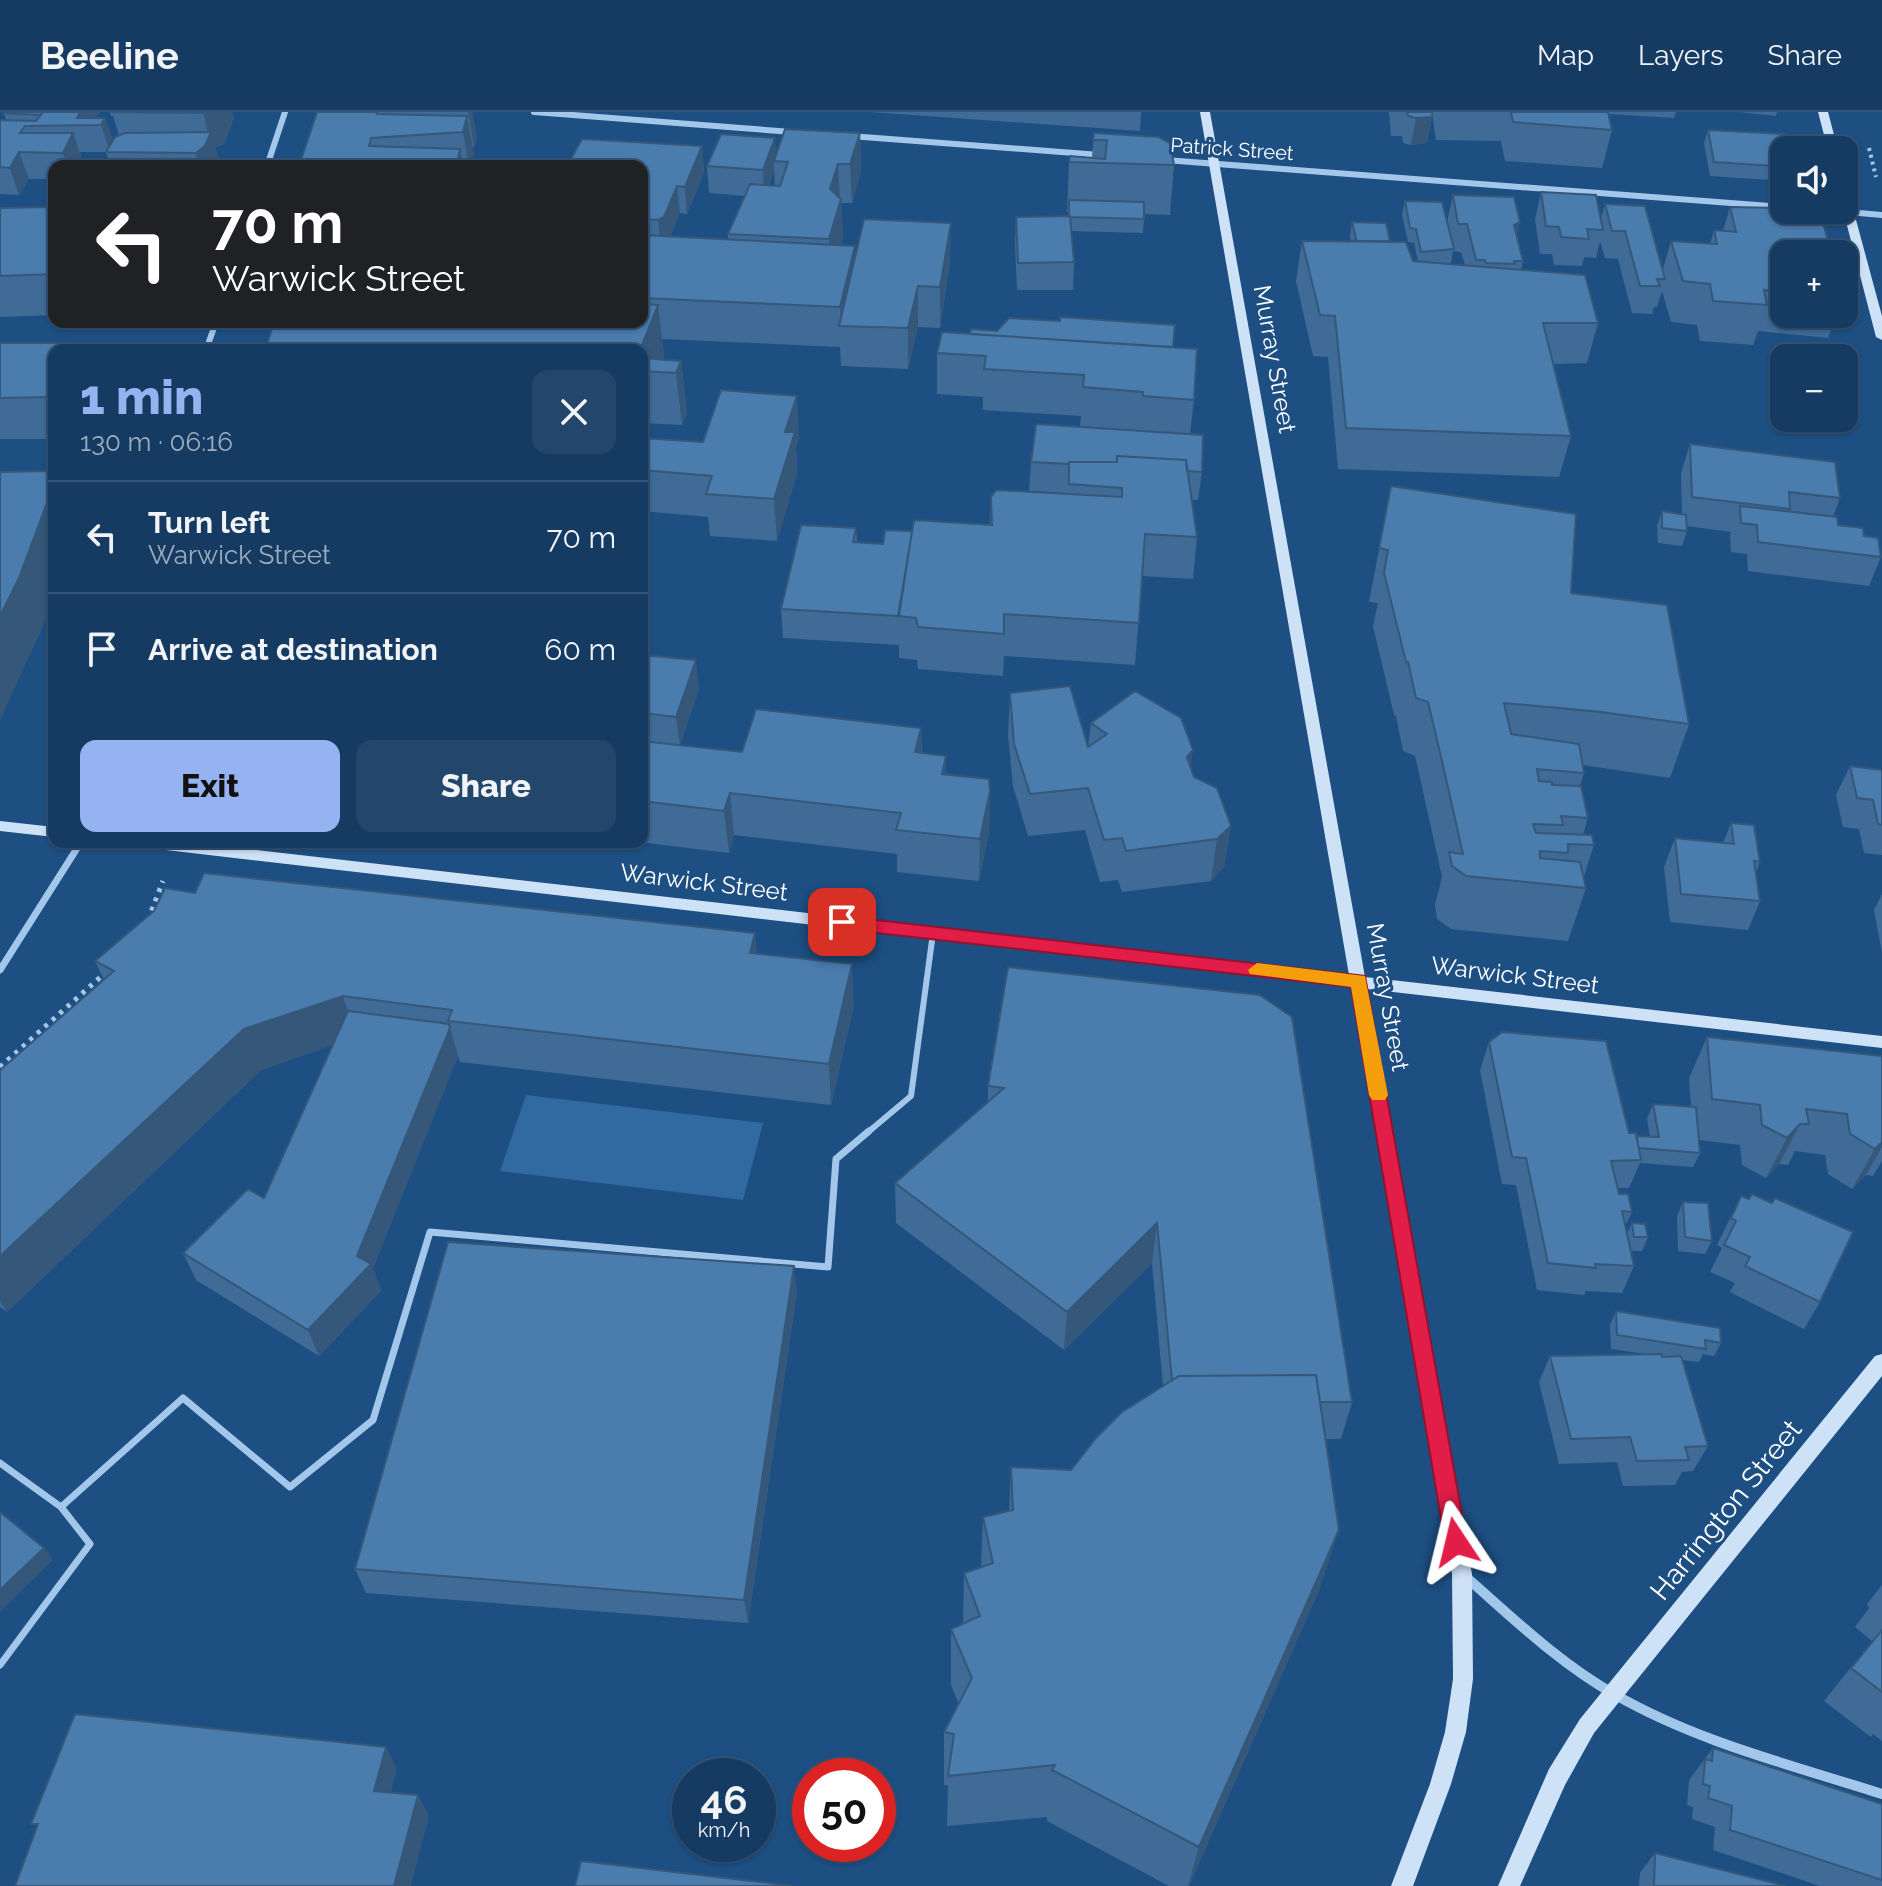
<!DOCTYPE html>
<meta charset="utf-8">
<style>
body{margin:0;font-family:Raleway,sans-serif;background:#23466b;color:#f1f3f6;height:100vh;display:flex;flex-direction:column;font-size:30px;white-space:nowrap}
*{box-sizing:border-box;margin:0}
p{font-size:26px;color:#9eadbe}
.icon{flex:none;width:44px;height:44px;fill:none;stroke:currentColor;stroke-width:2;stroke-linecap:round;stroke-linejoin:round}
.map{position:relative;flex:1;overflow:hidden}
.panel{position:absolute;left:48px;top:232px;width:600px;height:504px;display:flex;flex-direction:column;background:#163b62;border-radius:16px;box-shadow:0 2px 6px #0004,0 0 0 2px #355577}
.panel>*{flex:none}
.banner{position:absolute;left:48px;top:48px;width:600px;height:168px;border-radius:16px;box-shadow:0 2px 6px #0004,0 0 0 2px #355577;background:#202124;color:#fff;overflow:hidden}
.fabs{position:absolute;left:1770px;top:24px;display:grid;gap:16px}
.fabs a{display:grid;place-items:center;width:88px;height:88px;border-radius:16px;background:#163b62;box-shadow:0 2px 6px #0004,0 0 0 2px #355577;font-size:40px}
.speed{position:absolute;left:672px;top:1646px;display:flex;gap:16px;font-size:40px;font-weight:700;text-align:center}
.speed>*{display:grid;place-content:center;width:104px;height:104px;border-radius:50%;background:#163b62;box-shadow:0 2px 6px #0004,0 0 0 2px #355577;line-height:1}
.speed small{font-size:20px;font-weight:400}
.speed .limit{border:12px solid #d22;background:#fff;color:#111}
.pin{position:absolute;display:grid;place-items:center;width:68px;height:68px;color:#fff;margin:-34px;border-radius:16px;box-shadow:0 4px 12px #0006}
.me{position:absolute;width:88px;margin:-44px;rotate:350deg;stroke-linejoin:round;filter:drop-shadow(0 0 6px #0008)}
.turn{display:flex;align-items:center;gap:28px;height:168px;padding:0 32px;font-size:36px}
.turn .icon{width:104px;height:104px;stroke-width:2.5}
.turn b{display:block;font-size:56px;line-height:68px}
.round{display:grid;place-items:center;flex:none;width:84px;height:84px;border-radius:16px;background:#23466b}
.summary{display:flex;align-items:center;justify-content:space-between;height:136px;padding:0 32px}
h1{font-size:48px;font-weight:800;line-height:60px;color:#95b2f1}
.button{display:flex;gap:16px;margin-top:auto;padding:16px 32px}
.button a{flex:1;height:92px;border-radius:16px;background:#95b2f1;color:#111;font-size:32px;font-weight:800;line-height:92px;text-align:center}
.button a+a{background:#23466b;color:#f1f3f6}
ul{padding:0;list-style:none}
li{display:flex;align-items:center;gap:24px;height:112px;padding:0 32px;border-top:2px solid #355577}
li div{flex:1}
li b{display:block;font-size:30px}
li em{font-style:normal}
header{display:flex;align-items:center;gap:48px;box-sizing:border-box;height:112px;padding:0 40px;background:#163b62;border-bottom:2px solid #355577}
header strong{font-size:38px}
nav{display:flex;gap:44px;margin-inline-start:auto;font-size:28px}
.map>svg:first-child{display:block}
.green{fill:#306aa1}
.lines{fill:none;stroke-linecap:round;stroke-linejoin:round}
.path-far1{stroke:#a3c7ea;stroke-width:4;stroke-dasharray:3 4;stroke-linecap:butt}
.path{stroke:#a3c7ea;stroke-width:5;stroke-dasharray:4 6;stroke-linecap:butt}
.lane-far1{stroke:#a3c7ea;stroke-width:6}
.lane{stroke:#a3c7ea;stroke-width:7}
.street-far2{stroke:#a3c7ea;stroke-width:6}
.street-far1{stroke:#a3c7ea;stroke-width:7}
.street{stroke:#a3c7ea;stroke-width:10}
.secondary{fill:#cee2f7;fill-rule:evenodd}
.wall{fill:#406b96;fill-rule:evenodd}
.shaded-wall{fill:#34577a}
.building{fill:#4a7cae;stroke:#34577a;stroke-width:2}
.route{fill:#e11d48;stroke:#92132f;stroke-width:2}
.slow{fill:#f59e0b}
.labels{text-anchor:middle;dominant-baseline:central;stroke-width:6;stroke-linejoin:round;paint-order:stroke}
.far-street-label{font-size:20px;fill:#fff;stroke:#1d4f83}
.street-label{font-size:24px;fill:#fff;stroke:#1d4f83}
.near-street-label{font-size:28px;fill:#fff;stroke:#1d4f83}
</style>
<header>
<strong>Beeline</strong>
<nav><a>Map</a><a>Layers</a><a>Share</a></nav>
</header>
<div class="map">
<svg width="1882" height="1774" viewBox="0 0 1882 1774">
<rect width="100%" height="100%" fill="#1d4f83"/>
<!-- green -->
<path class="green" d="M526,983l237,28 -20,77 -243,-29z"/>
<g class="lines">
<!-- path-far1 -->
<path class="path-far1" d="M1869,36l7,29"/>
<!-- path -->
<path class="path" d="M148,808l15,-39
M0,955l105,-94"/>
<!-- lane-far1 -->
<path class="lane-far1" d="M867,1021l44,-37 22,-163"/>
<!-- lane -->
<path class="lane" d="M0,1351l61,44 122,-109 107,89 83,-67 57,-188 398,35 8,-108 33,-28
M0,1553l90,-121 -29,-37"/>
<!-- street-far2 -->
<path class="street-far2" d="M534,0l258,20
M850,24l250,19
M1165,48l619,47
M267,54l18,-54
M1824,98l58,5
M206,238l10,-28"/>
<!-- street-far1 -->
<path class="street-far1" d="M0,858l81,-128"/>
<!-- street -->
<path class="street" d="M1466,1465c47,41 93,86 148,117 83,48 178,71 268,100"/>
<!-- secondary -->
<path class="secondary" d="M1200,0h10l155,865 517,59v12l-515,-59 105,585 1,105 -7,53 -15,52 -38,102h-22l39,-102 15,-52 8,-53 -1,-105 -101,-587 -1211,-140 -7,-5h53l1163,133z
M1818,0h10l10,38h-10z
M1844,79l5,3 33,122v24l-6,-3 -33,-127z
M0,709l54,6v10l-54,-6z
M1882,1242v22l-288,357 -29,52 -45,101h-22l51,-117 31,-50 295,-363z"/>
</g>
<!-- wall -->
<path class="wall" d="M100,0l-5,6h10l8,23 6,-6 -6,-19h-2l-1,-4h122l2,6 -10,26 -9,3 4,12 -3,7h-128l21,-4 -3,-10h-26l2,8 -3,6h-25v13h-25l-10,16 -19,-1v-74h6l-2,-7z
M317,0h155l5,27 -3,8h-2l2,7 -3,12h-172z
M870,0h271l-1,19z
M1389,0h43v5l-5,26 -16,2 -8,-2 -1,-7h-11z
M1432,0h244l-2,6 -65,-4 3,16 -10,38 -97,-7 -4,-20 -65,-1z
M1739,0h38l-1,4z
M1708,18l78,4 -16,46 -60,-4 -6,-33z
M860,21l1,38 -9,32h-11l2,35 -2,8h14v10l95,6 -10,66 -22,-1 -10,42 -67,-3 -1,-19 -178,-8 2,17 -1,3 18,2 6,52 -5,12 -40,-2v-73h-375l-1,-2 157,-22 219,-4v-156l60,-20 2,27 -17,41 -7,-1 -10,24 58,3v-6l17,-38 -36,-3 -2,-27 69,-12zM774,59l1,15 -6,-1z
M1094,21l80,32 -4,50 -26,-1 -1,19 -72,-2 3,31 -1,28h-56l-2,-46 1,-27 53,-1v-4h-2l2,-50 23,-5z
M1541,80l60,27 4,-15 58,65 8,-28 39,3 4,-14 9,1 7,-24 101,47h-47v60h53l-9,24 -70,-7 -5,14 -53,-4 -3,-16 -26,-3 -9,-31 -5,16h-3l-2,7 -20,-1 -14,-54 -13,-1 -5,-17 -4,17 -12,-1 -2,9 -28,-1 -2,-11h-12l-5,-35z
M1453,83l64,41 6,25 -2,9 77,53 -11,40 -34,1 18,72 -12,41 -221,-8 -10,-112 -15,-1 -17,-75 6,-40h49l-1,-5 2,-14 38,19 23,20h5l-4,-18 -6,-1 -6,-27 3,-14 42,21zM1453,139l8,1 4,13 -18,-1 4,-1z
M54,95v108l-54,2v-109z
M0,231h87l3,7h-36v89h-54z
M1173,235l21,53 -4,34 12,38 -4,28h-6l5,37 -4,42 -51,-3 -7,89 -131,-9 -1,20 -85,-7 -1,-9 -18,-2v-13l-116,-7 -2,-29 75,-81 1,14 26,2 29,-13 78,-7 1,-27 76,-3v-1l-38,-2 2,-29 49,-35 1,-11 -98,-6v-13l-46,-3v-41z
M799,325l-3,11 1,26 -20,67 -67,-5 -2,-19 -66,-6v-41l61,-28z
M1690,332l150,54 -7,19 5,8 26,11 17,21 -12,29 -121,-15 -1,-17 -16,-2 -1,-18 1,-2 -44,-6v5l-5,15 -24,-3 -1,-17 5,-15 20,3 -1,-41z
M1391,374l180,107 118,131 -19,54 -87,-13 1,8 -4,13 8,32 -5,17 11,10 -10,31 2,12 -18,53 -117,-12 -14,-10 -2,-14 7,-28 -14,-63 -13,-58 -12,-5 -7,-35 -2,-1 -21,-89 5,-23 -9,-1z
M642,543l57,34 -19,56 62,7 179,-24 1,25 24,3v18l44,17 -1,42 -10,48 -82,-9v-18l-163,-19 -5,18 -90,-11h3z
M1010,581l78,54 3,-24 99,44 4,10 37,49 -7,41 -13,14 -89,11 -4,-12 -18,2 -15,-52 -57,6 -15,-50 -5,-51z
M1850,654l32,4v85l-18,-2 -5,-24 -16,-2 -7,-32z
M1731,711l29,39 -4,10 4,29 -12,29 -78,-8 -6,-55 11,-29 48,5z
M195,781l562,61 97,51 -23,100 -371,-43 -2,-6 -85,212 8,23 -62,65 -123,-76 -13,-27 81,-55 68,-153 -71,25 -254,242 -7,-5v-237l104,-90 -9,-19z
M1882,782v59l-8,-43z
M1008,855l344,435 -11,37h-15l-6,149 -131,298h-20l-122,-65v-4l-100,9 1,-41h-4v-53l15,-28 -8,-19v-56l12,-5 1,-51 17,-6 2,-50 26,-6 2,-44 60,3 92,-84 -11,-123 -88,87 -168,-127 -1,-40 93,-80v-17z
M1707,925l175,19v105l-9,15 -7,-1 -14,14 -24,-15 -3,-19 -30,-4 -7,14 -9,-1 -13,14 -24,-13 -2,-20 -41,-5 1,13 -7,14 -53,-4 -11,25h-11l1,6 13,18 -7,14 2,8 5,-11 16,14 -6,14h-11l3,15 -12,27 -36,-2 -2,4 -47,-5 -21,-105 -14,-1 -22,-114 9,-28 140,91 7,3 14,1 -3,-18 6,-15 38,3 -2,-29z
M1741,1084l79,106 -16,27 -74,-37 5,-9 -25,-11 12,-24 -5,-3z
M1683,1090l29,39 -7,13 -27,-3 -1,-35z
M797,1180l-49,331 -382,-30 -11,-24z
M1616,1199l105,32 -7,13 -11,-2 -4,8 -16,-2 25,86 -15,25 -11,1 -7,13 -52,1 -6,-24 -58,2 -20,-82 11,-26 95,-2 -34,-5 -1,-24z
M1882,1473v156l-9,-7 -2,3 -47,-36 48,-60 -17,-14 14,-19 -2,-4z
M1713,1636l169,56v82h-62l-107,-36 2,-23 -23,-8 1,-12 -6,-2 2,-25z
M1655,1741l131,33h-147l1,-13z"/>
<!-- shaded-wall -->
<path class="shaded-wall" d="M60,0h40l-11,14z
M203,0h29l2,6 -10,26 -9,3 4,12 -3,7h-18l-2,-13 13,-16z
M468,0h4l5,27 -3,8z
M467,4l7,38 -3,12h-2l-6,-34z
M1432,5l-5,26 -16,2 5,-27z
M105,6l9,27 -4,7 -9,-27z
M73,21l9,27 -3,6h-11l-5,-13z
M860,21l1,38 -9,32 -2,-39z
M775,26l2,23h-3v10l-10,26 -1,-27z
M702,34l2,27 -17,41 -2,-27z
M460,37l3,17h-7z
M19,40l10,27 -10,16 -9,-27z
M1784,50v12l-14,6 4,-14z
M838,52l2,39 -10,-14z
M677,74l3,27 -13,32 -6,3 -3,-28z
M841,87l2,39 -12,41 -2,-40z
M1520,110l-6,28v-25z
M951,111l-1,39 -10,66v-41z
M855,134l1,40 -15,40 -1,-19z
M918,174v41l-10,42v-41z
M658,193l6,51 -6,16 -16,-1v-21h-2z
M681,249l6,52 -5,12 -6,-52z
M797,284l2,41 -3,11 1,26 -20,67 -3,-42 11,-67z
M54,372v111l-13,36 -41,89v-104z
M696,548l3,29 -19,57 -4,-29z
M921,616l1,42 -7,-18z
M1193,638l-6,42v-35z
M946,644v42l-4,-24z
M990,679l-1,42 -10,48 1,-42z
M730,681l4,42 -5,18 -5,-42z
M1231,714l-7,41 -13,14 6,-42z
M755,821l4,41 -9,-21z
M852,852l2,41 -23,100 -2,-41z
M343,884l14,41 -96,33 -254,242 -7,-11v-45l244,-227z
M450,916l8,28 -85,212 8,23 -62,65 -11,-26 49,-74z
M1800,1012l-21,40 -13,14 21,-40z
M1882,1030v5l-16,28 -14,14 23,-40z
M1157,1111l-5,40 -88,87 3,-38z
M794,1154l3,26 -49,331 -4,-23z
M1339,1418l-19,58 -131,298h-1l11,-39z
M44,1436l9,12 -53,52v-22z
M386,1635l11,22 -11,43 -12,-21z
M418,1683l11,21 -18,70h-17z"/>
<!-- building -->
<path class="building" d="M5,0h38l-2,3 -37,-2z
M43,0h37l-3,6h28l-4,7 -76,1 -5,7h53l-10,20 -44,-1 -9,16 -10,-1v-47l36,1z
M111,0h92v1z
M317,0h61l-1,2 90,2 -4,16 -92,6 -2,8 91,3 -4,17h-157z
M1407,0h25v5l-16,1 -8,-2z
M1511,0h97l4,18 -99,-8z
M785,17l75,4 -10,31h-12l-8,25 11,10 -12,40 -101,-5 22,-50 30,2 8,-24 -14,-1z
M1708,18l78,4 3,16h-5v12l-10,4 -60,-4z
M211,20l-6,14 -9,7 -90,-1 9,-15 10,-4z
M1094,21l65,4 11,6 4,22 -105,-3 1,-6 35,3 2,-19h-14z
M721,22l54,4 -12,32 -56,-4z
M582,27l120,7 -17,41 -8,-1 -13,31 -6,3 -16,-1v-53h-75z
M200,49l-2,5h-110l3,-4z
M1541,80l55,3 7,35 -16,-1 2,10 -28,-2 -2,-10 -13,-1z
M1453,83l61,2 6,25 -6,3 9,36h-9l1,3 -29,-1 -1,-3h-9l-9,-36h-9z
M1069,88l75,2v17l-75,-2z
M1405,89l37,1 12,47 -33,3 -5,-23 -6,-1z
M1605,92l40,2 20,73h-8l3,7h-20l-15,-55h-13z
M54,95v67l-54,2v-68z
M1730,95l54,1v2h36l11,44 -40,-4v4h-7v38l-20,-2 3,15 -54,-4 -3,-17 -27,-3 -12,-40 46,3 -3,-14 22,2z
M1070,104l4,46 -56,1 -2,-46z
M864,107l87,4 -11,64 -22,-1 -10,42 -69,-2z
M1352,110l34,1 4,18h-37l3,-2z
M642,123l213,11 -15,61 -198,-9z
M1302,129l104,1 7,19 172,14 13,48h-55l28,113 -225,-8 -11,-112 -15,-1z
M642,192l16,1 -18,45h-337l-37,-2 8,-26h101l48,4 2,-4h217z
M1060,205l115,8 -2,22 -203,-13 1,-5 26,2 12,-13 51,3z
M942,220l255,17 -3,51 -51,-4v-4l-60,-5 1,-12 -100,-6 2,-13 -49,-3z
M0,231h87l-3,7h-30v47l-54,1z
M642,246l39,3 -5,12 -34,-2z
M721,278l76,6 -12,36h10l-21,67 -68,-5 6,-18 -70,-6v-32l61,4z
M1036,312l167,11 -1,37 -15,-1 -1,-11 -69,-4v6h-48v2l-38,-2z
M1690,332l145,18 5,36 -51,-6 1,17 -98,-12z
M1117,344l69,4 11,77 -52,-3 -6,89 -135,-9v20l-86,-7 -2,-9 -18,-2 16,-96 78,5 -1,-28 5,-7 126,7v-9l-53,-4v-22h48z
M54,359v13l-35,94 -19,38v-144z
M1391,374l185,28 -5,79 96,12 22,119 -88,-12 -97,-9 7,31 68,10 5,29 -47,-4 2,12 13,1v3l29,1 7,32 -27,-2 2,9 -30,-1 3,9 56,2 2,10 -26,-1v9l-28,-2v7l40,4 6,26 -120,-12 -14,-10 -3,-14 14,2 -21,-93 -14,-59 -12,-4 -8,-36h-2l-22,-89 4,-23 -9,-2z
M1740,394l97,11 1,8 25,3 1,8 14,2 3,19 -123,-15 -1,-17 -16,-2z
M1662,399l24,4 1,16 -25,-3z
M801,413l55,3 -3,14 30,2 2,-14 27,1 -13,85 -118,-7z
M642,543l54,5 -20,57 -34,-4z
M1070,574l18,61 19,-13 -16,-11 44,-32 46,27 12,32 -6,7 7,20 23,11 14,38 -14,13 -91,12 -4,-13 -18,2 -16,-52 -58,6 -16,-50 -4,-51z
M756,597l165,19 -6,24 31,4 -4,18 47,5 1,12 -10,48 -84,-9 5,-17 -171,-20 -6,18 -82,-10v-60l100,11z
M1850,654l32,4v55l-4,-1 -5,-24 -16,-2z
M1731,711l23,2 6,37 -6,-1 6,40 -79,-7 -6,-56 59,6z
M204,761l551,60 -5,20 102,11 -23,100 -381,-43 4,-11 -109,-14 -99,33 -244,227v-186l114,-99 -19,-10 59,-50 11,-23 30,5z
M1008,855l252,28 32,22 60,385h-32l-4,-27 -137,1 -7,4 -15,-157 -90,89 -172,-129 109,-95 -16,-2z
M348,899l101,13 1,4 -93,228 14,8 -63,66 -125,-77 65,-64 16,9z
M1502,920l104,9 23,92h7l5,27 -30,1 8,33h9l4,18 -10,-1 12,55 -39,-2 1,4 -48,-5 -22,-105 -14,-1 -23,-115z
M1707,925l175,19v86l-7,7 -25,-15 -3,-20 -41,-5 3,15h-9l-13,14 -25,-13 -2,-20 -48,-6z
M1653,992l43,3 4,46 -61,-5 -3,-12 23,1z
M1752,1082l20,9 3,-5 78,34 -33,70 -75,-36 5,-9 -26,-12 12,-24 -5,-3 10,-22 8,3z
M1683,1090l25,1 4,38 -27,-4z
M1632,1111l13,1 3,13h-14z
M448,1130l346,24 -50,334 -389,-31z
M1616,1199l104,17 1,15 -16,-3 1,9 -89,-14z
M1662,1242v3l19,-1 27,90 -23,1 4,13 -52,1 -7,-24 -59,2 -21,-83z
M1316,1263l23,155 -140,317 -147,-77 3,-5 -107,11 6,-42 -10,-2 28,-54 -21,-49 29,-13 -16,-43 29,-10 -10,-46 30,-7 -2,-43 60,3 25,-32 26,-26 57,-36z
M0,1400l44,36 -44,42z
M1882,1518v62l-31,-24z
M75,1602l311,33 -12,44 44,4 -24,91h-379l23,-62h-7z
M1713,1636l169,56v76l-152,-50 2,-24 -24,-8 2,-12 -7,-2 2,-25 7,2z
M1655,1741l131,33h-132z
M581,1749l212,25h-218z"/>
<!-- route -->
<path class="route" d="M842,804l523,60 102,566 -3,8 -8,3 -8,-3 -3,-8 -94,-555 -509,-58 -9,-7z"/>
<!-- slow -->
<path class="slow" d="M1257,851l108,13 23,119 -3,5h-13l-3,-5 -18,-108 -101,-13 -2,-4z"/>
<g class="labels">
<!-- far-street labels -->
<g class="far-street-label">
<text transform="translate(1232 37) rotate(4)">Patrick Street</text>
</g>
<!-- street labels -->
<g class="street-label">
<text transform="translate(1275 247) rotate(80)">Murray Street</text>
<text transform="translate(704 770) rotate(7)">Warwick Street</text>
<text transform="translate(1515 863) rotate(7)">Warwick Street</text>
<text transform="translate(1388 885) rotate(80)">Murray Street</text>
</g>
<!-- near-street labels -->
<g class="near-street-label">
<text transform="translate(1726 1398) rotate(-51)">Harrington Street</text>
</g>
</g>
</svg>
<div class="fabs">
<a><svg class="icon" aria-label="sound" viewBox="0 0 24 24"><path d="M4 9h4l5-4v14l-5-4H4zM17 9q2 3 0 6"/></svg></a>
<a>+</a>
<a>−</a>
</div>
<div class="speed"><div>46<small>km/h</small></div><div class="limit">50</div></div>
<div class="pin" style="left:842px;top:810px;background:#d93025"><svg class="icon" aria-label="arrive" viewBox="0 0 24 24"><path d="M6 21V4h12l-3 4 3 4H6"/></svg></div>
<svg class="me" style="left:1456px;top:1430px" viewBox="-20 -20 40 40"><path d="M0-17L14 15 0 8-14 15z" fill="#e11d48" stroke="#fff" stroke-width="4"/></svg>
<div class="banner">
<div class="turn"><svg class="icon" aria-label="left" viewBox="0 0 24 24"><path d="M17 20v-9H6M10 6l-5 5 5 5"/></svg><div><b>70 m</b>Warwick Street</div></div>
</div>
<section class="panel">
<div class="summary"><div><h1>1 min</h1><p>130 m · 06:16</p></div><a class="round"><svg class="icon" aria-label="close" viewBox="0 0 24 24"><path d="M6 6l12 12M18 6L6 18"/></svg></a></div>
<ul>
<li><svg class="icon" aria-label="left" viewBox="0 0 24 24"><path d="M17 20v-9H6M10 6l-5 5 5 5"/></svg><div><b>Turn left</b><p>Warwick Street</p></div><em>70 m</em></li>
<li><svg class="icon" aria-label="arrive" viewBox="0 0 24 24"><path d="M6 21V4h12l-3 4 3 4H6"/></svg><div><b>Arrive at destination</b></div><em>60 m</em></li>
</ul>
<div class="button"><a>Exit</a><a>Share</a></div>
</section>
</div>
